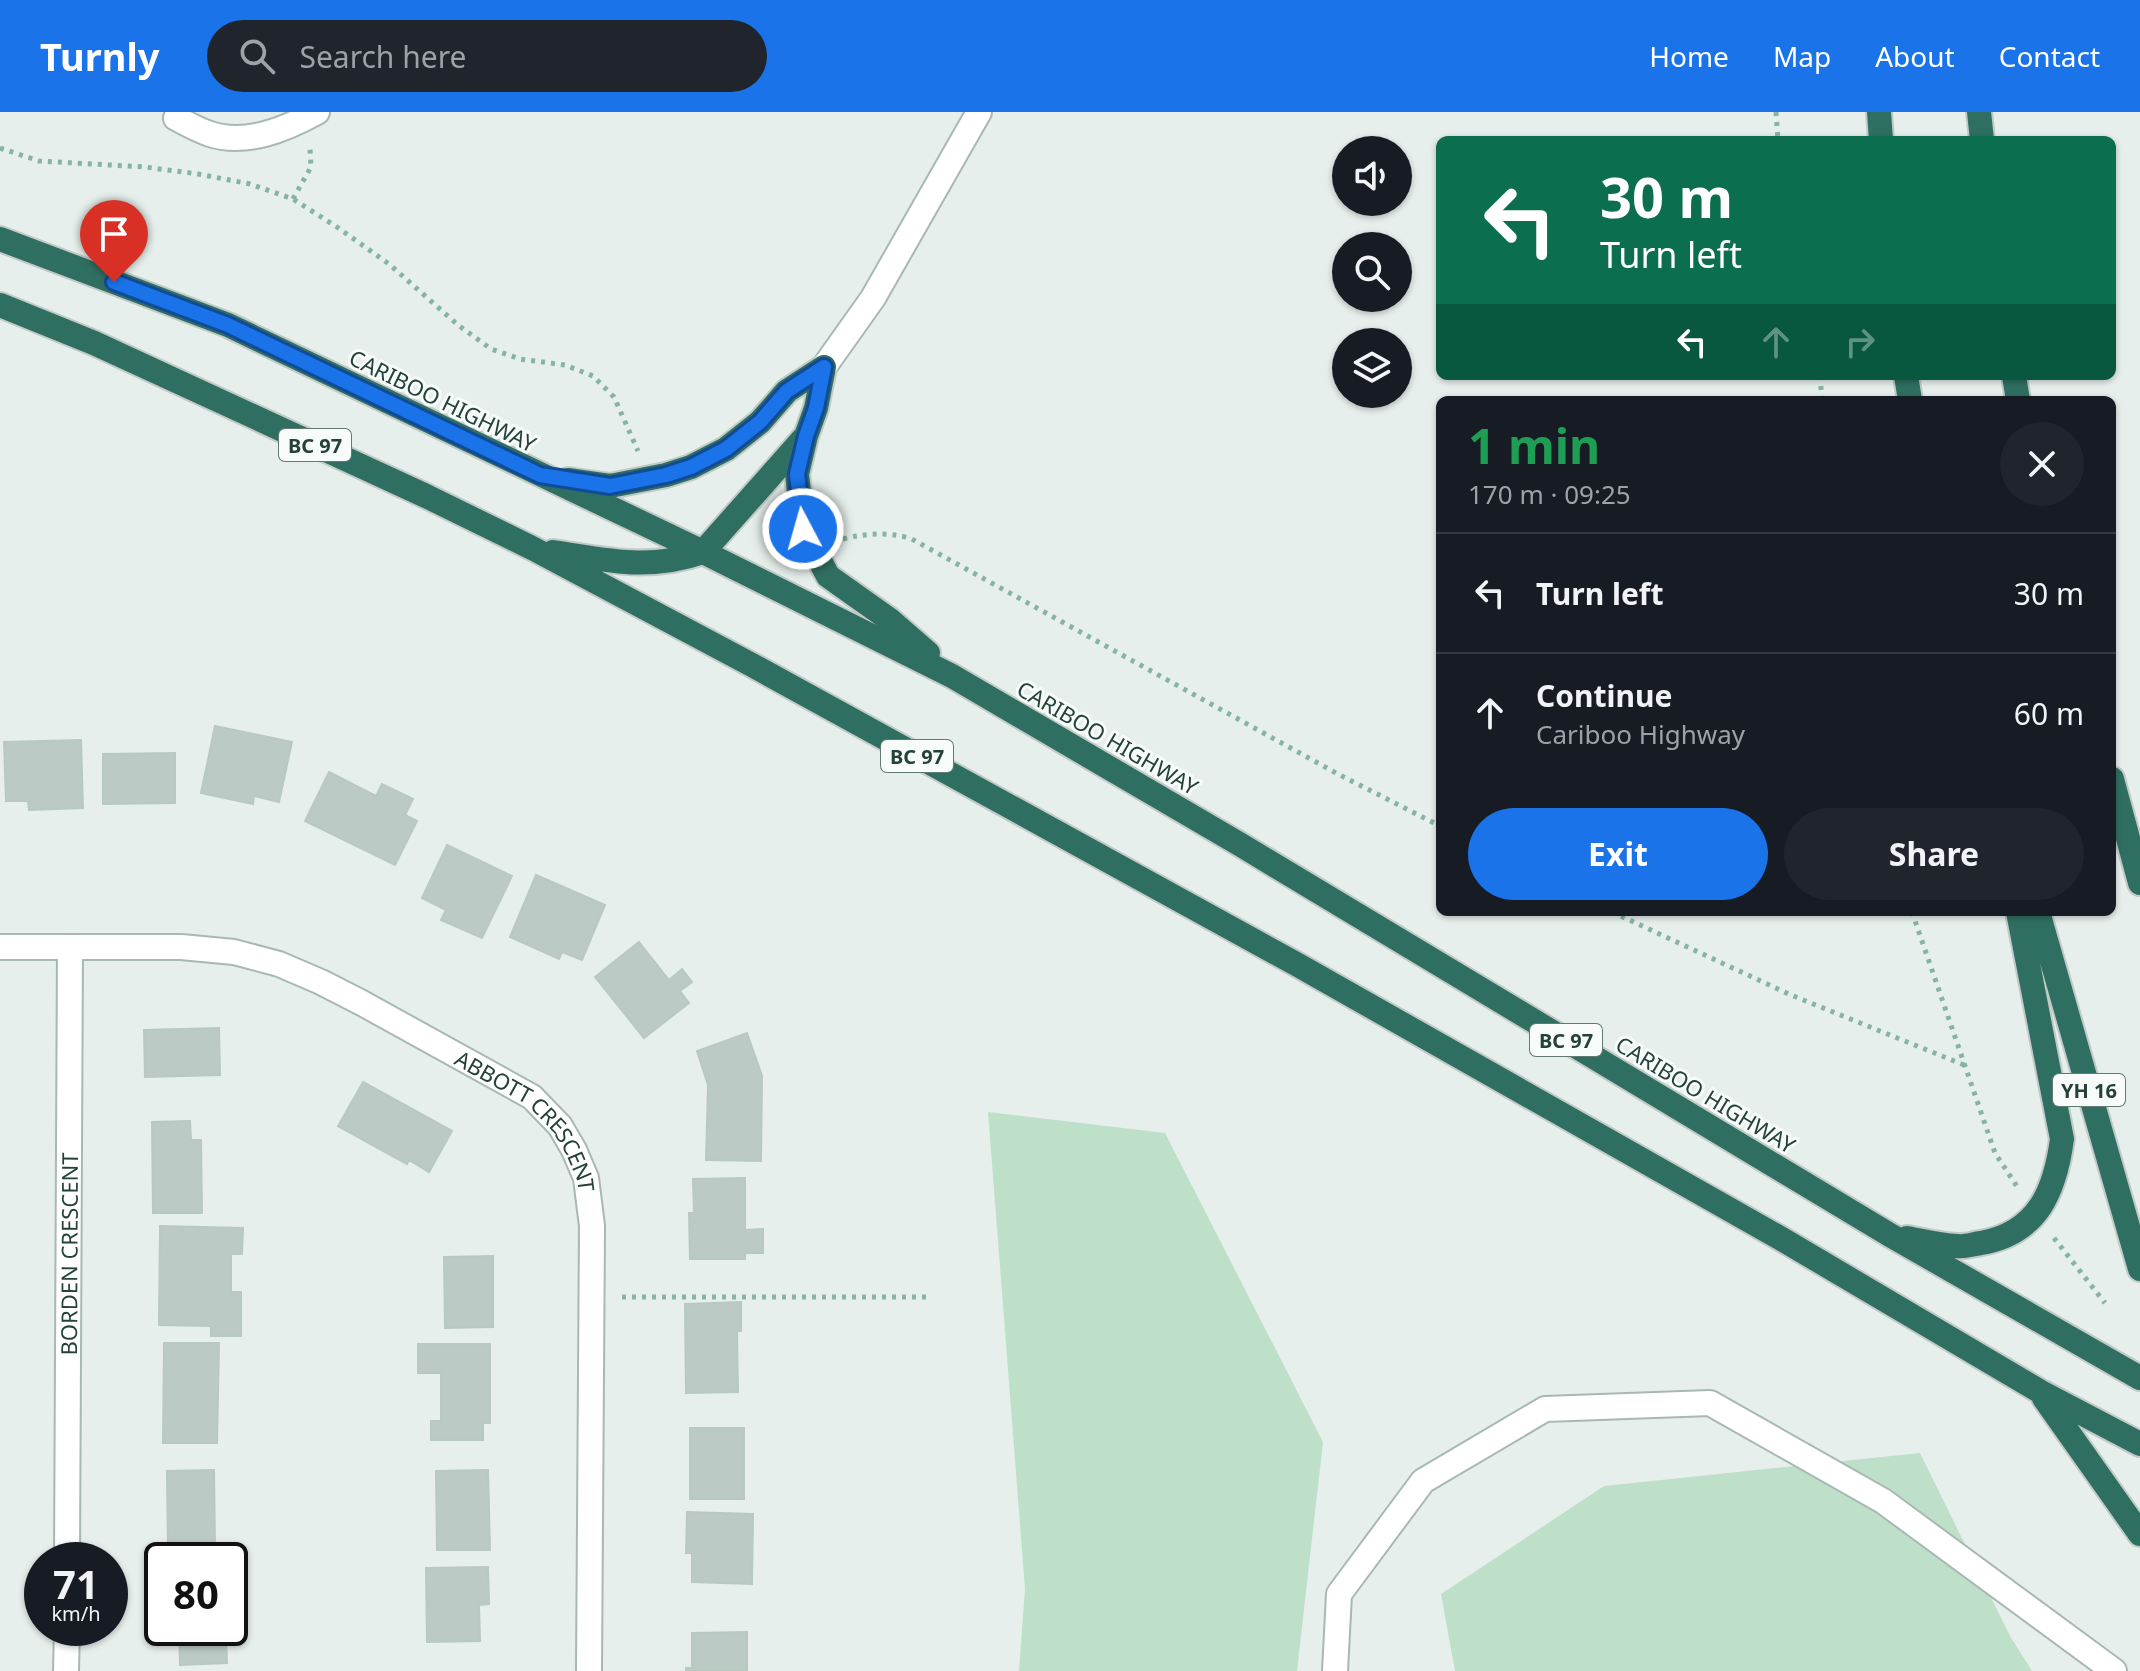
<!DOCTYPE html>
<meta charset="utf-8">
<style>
body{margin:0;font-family:"Noto Sans",sans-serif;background:#20242c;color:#f1f3f6;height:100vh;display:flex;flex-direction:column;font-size:30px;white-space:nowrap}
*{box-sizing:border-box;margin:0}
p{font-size:26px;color:#9ea1a6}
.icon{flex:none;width:44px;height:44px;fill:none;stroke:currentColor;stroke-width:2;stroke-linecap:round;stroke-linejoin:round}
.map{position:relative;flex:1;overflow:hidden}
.details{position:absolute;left:1436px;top:284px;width:680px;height:520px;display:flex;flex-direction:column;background:#171b24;border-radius:12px;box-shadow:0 2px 6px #0004}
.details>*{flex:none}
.banner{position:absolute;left:1436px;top:24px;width:680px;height:244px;border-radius:12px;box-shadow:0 2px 6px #0004;background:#0b6e4f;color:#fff;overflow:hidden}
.fabs{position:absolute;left:1332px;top:24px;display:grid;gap:16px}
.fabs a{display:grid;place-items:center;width:80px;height:80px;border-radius:50%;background:#171b24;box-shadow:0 2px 6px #0004;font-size:40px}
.speed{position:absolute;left:24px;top:1430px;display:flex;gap:16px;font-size:40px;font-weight:700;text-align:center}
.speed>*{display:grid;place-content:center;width:104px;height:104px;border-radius:50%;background:#171b24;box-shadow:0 2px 6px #0004;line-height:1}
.speed small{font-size:20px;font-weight:400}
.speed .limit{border:4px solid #111;border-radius:12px;background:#fff;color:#111}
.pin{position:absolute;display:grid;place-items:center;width:68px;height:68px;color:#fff;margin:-82px -34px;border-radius:50% 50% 50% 0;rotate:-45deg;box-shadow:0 0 8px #0007}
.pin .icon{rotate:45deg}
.me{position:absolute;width:88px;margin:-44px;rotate:354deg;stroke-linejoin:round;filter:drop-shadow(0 0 6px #0008)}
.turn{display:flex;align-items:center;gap:28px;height:168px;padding:0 32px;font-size:36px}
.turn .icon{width:104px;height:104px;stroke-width:2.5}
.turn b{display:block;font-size:56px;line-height:68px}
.lanes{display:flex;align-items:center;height:76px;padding:0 32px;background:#0003;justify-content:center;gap:40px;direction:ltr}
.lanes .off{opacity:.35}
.round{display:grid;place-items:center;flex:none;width:84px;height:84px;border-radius:42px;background:#20242c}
.summary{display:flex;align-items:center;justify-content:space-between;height:136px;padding:0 32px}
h1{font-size:48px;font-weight:700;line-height:60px;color:#1e9e55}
.action{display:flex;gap:16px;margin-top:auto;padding:16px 32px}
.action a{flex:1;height:92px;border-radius:48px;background:#1a73e8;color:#fff;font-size:32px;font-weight:700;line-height:92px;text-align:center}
.action a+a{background:#20242c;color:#f1f3f6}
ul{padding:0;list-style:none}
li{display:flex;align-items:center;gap:24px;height:120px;padding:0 32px;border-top:2px solid #363941}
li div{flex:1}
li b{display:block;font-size:30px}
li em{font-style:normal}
header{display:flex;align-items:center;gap:48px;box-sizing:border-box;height:112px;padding:0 40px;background:#1a73e8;color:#fff}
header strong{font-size:38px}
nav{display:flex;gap:44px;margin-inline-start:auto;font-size:28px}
.search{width:560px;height:72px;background:#20242c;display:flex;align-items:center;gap:20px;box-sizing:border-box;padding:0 28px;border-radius:44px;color:#9ea1a6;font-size:30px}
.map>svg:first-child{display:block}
.green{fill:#bfe0c8}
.building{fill:#bbcac4;stroke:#b8c9c2;stroke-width:2}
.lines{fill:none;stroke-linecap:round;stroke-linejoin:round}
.minor-casing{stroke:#a8b8b2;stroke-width:28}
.highway-casing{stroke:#c2cac8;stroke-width:28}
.path{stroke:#86b3a5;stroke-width:5;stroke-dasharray:4 6;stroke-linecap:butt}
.minor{stroke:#fff;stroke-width:24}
.highway{stroke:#2f6f62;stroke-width:24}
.route-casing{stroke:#114b97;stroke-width:20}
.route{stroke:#1a73e8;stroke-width:14}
.labels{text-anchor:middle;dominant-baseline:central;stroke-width:6;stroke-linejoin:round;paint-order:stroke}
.shield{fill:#f7fbf9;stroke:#637a73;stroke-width:2}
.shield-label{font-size:20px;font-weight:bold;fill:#24423a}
.street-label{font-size:22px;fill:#24423a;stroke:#f7fbf9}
</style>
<header>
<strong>Turnly</strong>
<div class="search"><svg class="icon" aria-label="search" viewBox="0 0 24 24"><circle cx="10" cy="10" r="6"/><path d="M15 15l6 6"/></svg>Search here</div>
<nav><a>Home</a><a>Map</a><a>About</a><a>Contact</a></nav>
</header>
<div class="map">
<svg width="2140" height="1559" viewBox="0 0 2140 1559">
<rect width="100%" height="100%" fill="#e6efeb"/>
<!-- green -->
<path class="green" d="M988,1000l177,21 158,309 -26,229h-278l6,-82z
M1920,1341l90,183 22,35h-577l-14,-77 163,-108z"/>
<!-- building -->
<path class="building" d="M215,614l77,16 -13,60 -25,-6 -1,8 -52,-11z
M81,628l2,68 -54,2 -1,-9h-22l-2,-59z
M175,641v50l-72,1v-50z
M329,660l47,24 6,-12 31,15 -8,16 12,6 -22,44 -90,-44z
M447,733l65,31 -30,62 -41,-18 5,-10 -24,-12z
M536,763l69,30 -23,55 -20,-8 -3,7 -49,-22z
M639,830l30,38 13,-11 10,13 -12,9 9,12 -45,35 -49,-61z
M219,916l1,47 -75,2 -1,-47z
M747,921l15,43 -1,85 -55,-1 2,-75 -11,-34z
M363,970l89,49 -23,41 -20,-12 -2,4 -69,-38z
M190,1009l1,19h10l1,73h-49l-1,-91z
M745,1066v52l18,-1v24h-18v6h-55l-1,-46h5l-1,-34z
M160,1114l83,2 -1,26h-11v38h10v44h-30v-10l-52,-1z
M493,1144v71l-48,1 -1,-71z
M741,1190v29h-4l1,61 -52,1 -1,-89z
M164,1231h55l-2,100h-54z
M418,1232h72v79h-7v17h-52v-19h10v-48h-23z
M690,1316h54v71h-54z
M214,1358l1,79 -47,1 -1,-79z
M488,1358l2,80h-53l-1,-79z
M687,1400l66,2 -1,70 -60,-2v-29h-6z
M488,1455l1,37 -10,1 1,36 -53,1 -1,-74z
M241,1476l2,50 -17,1 1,24 -47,2 -1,-37h51v-39z
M747,1520v39h-61v-3h6v-35z"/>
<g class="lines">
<!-- minor casing -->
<g class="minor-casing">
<g id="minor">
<path d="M176,6c11,6 22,12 34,16 36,12 76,-5 107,-22"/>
<path d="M824,255l49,-69 106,-186"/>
<path id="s1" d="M0,835h181l53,5 45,12 42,18 41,21 170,94 28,29 14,24 12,28 6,48 -3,445"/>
<path id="s2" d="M67,1448l3,-612"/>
<path d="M66,1559l1,-43"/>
<path d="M1335,1559l4,-77 84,-113 122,-72 165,-6 173,98 231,170"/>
</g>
</g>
<!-- highway casing -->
<g class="highway-casing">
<path id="highway" d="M1879,0l2,28
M1979,0l3,28
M0,127l228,86 475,227 249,124 289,169 649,390 250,143
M0,193l94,38 332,153 108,53 218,116 546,300 482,273 261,154 99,52
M824,255l-8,41 -10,28 -9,38 6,55 25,47 62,44 38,33
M1906,264l4,24
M2014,264l4,24
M568,368l42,6 56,-11 25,-8 35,-18 34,-27 27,-31 37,-24
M553,440c54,8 96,19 150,0l100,-113
M2112,667l28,104
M2038,800l102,357
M1907,1126c16,3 33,7 50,8 8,1 16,-2 24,-3 57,-10 74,-52 81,-104l-44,-227
M2044,1286l96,136"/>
</g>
<!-- path -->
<path class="path" d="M1776,0l2,28
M0,36l39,13 106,6 53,7 52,10 43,15 44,28 52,37 69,61 33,24 29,10 45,6 28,11 21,21 24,54
M293,87l18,-32 -1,-18
M1820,264l2,24
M843,427c25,-6 42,-7 67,-1l426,235 104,53
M1612,800l179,83 173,70
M1912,800l83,241 23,35
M2054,1126l51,65
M622,1185h307"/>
<!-- minor -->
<use href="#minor" class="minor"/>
<!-- highway -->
<use href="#highway" class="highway"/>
</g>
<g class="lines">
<!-- route casing -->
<g class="route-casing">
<path id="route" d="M114,170l114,43 312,150 70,11 56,-11 25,-8 35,-18 34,-27 27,-31 37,-24 -8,41 -10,28 -9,38 6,55"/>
</g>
<!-- route -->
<use href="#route" class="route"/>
</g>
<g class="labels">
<!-- shield labels -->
<g class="shield">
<rect x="279" y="317" width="72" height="32" rx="6"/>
<rect x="881" y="628" width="72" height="32" rx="6"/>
<rect x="1530" y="912" width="72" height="32" rx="6"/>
<rect x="2053" y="962" width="72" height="32" rx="6"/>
</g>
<g class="shield-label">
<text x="315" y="333">BC 97</text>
<text x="917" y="644">BC 97</text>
<text x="1566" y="928">BC 97</text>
<text x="2089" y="978">YH 16</text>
</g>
<!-- street labels -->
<g class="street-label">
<text transform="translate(443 288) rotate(26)">CARIBOO HIGHWAY</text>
<text transform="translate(1108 625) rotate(30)">CARIBOO HIGHWAY</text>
<text transform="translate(1706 982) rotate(31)">CARIBOO HIGHWAY</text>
<text stroke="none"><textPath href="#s1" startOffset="580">ABBOTT CRESCENT</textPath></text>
<text stroke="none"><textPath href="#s2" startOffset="306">BORDEN CRESCENT</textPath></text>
</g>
</g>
</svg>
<div class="fabs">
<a><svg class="icon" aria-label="sound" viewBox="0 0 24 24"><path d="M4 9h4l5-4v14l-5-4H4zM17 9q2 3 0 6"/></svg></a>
<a><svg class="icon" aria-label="search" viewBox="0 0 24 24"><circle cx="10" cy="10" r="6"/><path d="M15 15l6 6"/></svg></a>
<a><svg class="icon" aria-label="layers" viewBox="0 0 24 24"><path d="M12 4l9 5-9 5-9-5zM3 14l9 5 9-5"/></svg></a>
</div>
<div class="speed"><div>71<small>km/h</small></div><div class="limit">80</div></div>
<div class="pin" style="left:114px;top:170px;background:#d93025"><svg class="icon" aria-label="arrive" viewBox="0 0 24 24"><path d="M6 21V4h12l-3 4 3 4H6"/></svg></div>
<svg class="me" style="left:803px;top:417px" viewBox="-20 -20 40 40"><circle r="17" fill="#1a73e8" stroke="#fff" stroke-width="3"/><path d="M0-11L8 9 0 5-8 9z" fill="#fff"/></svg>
<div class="banner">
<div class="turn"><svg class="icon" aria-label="left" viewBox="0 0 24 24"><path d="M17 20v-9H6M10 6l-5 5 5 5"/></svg><div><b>30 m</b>Turn left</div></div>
<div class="lanes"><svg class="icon" aria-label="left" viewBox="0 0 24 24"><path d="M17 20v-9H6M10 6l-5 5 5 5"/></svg><svg class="icon off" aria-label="ahead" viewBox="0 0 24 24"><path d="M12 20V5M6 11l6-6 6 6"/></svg><svg class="icon off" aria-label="right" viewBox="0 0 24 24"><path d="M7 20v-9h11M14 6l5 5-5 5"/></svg></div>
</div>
<section class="details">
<div class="summary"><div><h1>1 min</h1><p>170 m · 09:25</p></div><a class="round"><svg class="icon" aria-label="close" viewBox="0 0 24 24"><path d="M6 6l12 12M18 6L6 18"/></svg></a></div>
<ul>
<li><svg class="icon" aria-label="left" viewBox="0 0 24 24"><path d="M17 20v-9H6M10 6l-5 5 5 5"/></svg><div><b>Turn left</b></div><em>30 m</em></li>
<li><svg class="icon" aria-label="ahead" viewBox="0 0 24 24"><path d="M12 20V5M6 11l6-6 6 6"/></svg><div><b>Continue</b><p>Cariboo Highway</p></div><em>60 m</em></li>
</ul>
<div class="action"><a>Exit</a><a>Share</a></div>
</section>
</div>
